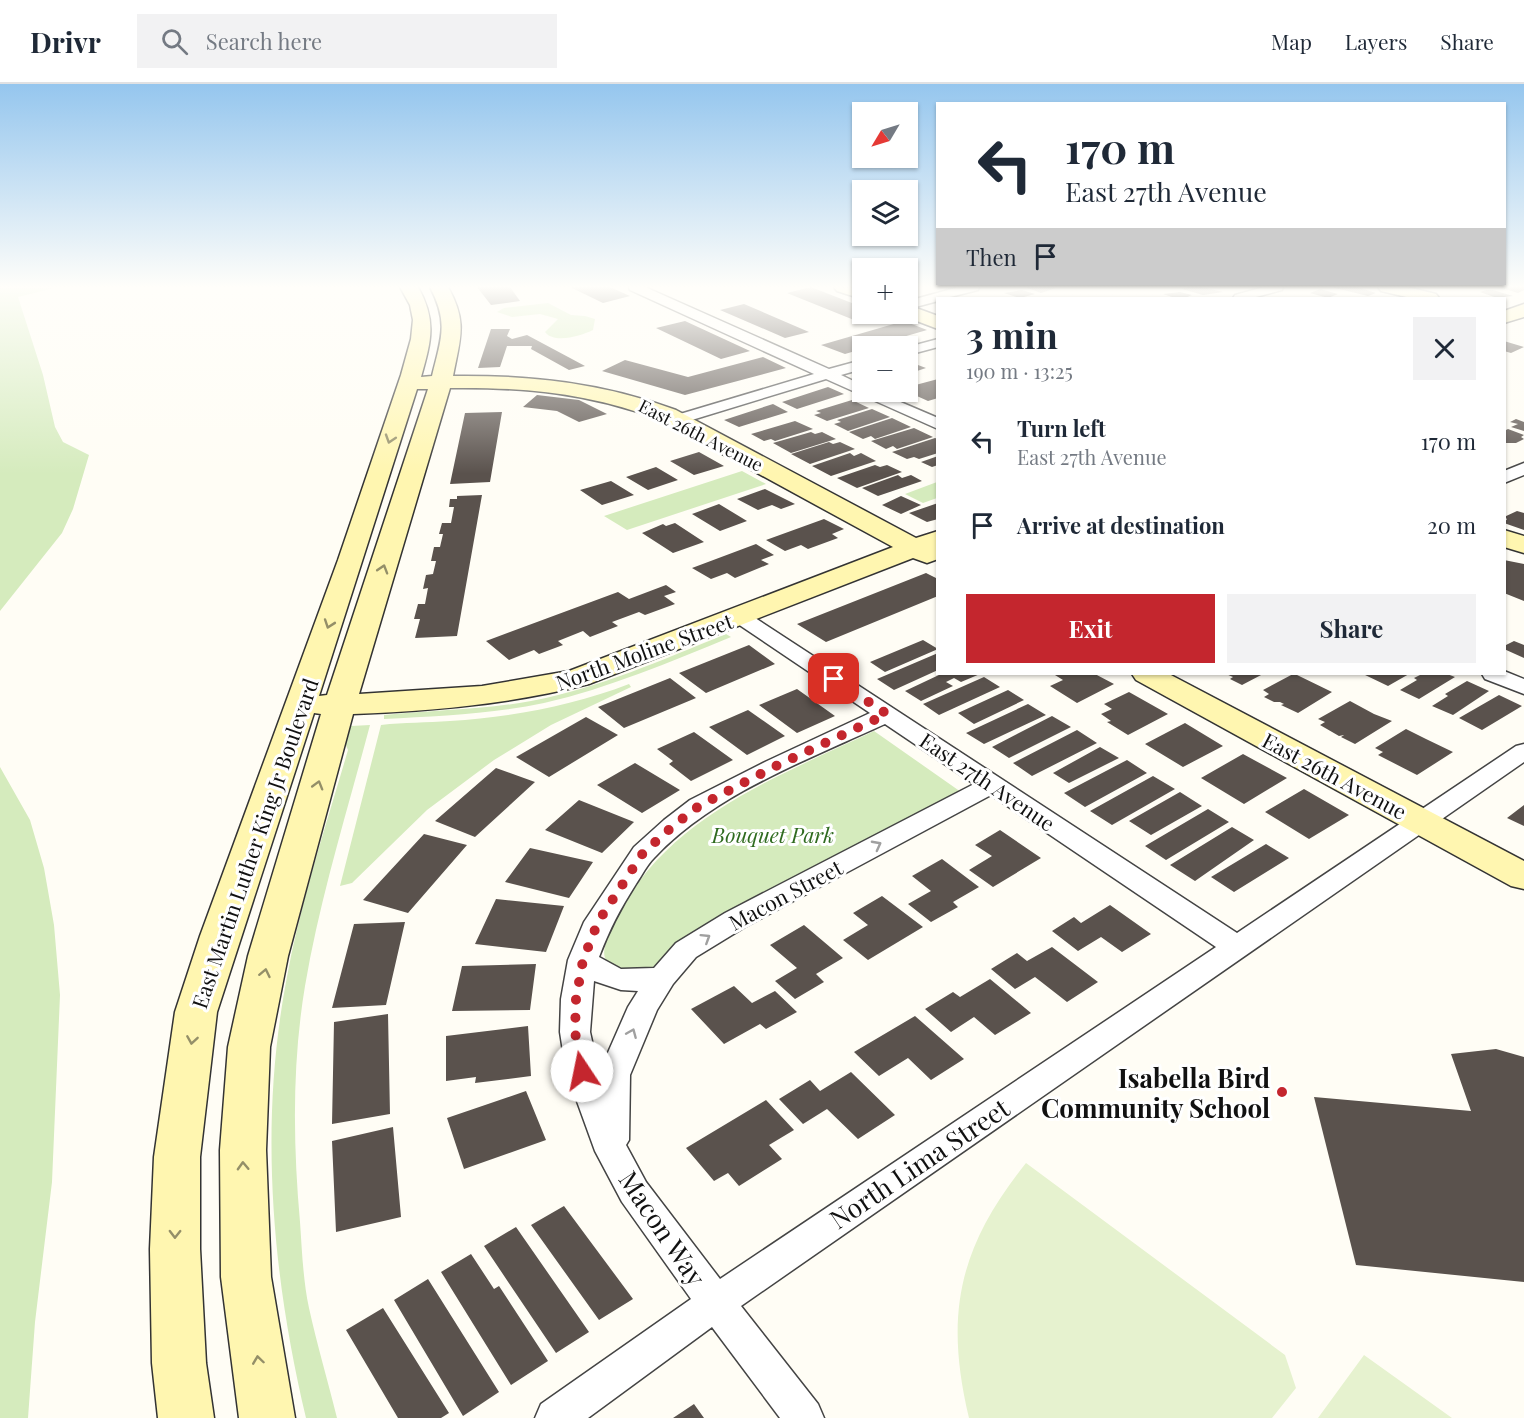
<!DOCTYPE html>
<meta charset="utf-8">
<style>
body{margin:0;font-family:"Playfair Display",serif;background:#f2f2f3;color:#1f2937;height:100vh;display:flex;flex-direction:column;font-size:22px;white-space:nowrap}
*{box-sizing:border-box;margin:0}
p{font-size:20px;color:#747a83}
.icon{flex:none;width:33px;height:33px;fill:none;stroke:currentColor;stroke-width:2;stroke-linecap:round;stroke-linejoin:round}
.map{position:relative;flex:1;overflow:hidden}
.panel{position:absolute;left:936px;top:213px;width:570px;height:378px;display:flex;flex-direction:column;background:#fff;border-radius:0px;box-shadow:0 2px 4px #0004}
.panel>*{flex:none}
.banner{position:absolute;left:936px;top:18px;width:570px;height:183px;border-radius:0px;box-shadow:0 2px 4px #0004;background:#fff;color:#1f2937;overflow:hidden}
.needle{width:39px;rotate:232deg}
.tools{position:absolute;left:852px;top:18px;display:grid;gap:12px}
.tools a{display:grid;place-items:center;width:66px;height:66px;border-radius:0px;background:#fff;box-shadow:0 2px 4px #0004;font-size:30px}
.pin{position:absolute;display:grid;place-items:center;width:51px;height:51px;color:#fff;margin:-26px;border-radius:12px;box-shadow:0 3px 9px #0006}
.me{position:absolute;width:66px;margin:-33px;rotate:349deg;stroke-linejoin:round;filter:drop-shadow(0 0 4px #0008)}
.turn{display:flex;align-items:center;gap:21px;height:126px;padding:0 30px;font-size:27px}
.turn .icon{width:78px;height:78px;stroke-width:2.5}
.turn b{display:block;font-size:42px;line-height:51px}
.then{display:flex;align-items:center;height:57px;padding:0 30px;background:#0003;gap:12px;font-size:22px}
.round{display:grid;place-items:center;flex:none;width:63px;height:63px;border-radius:0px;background:#f2f2f3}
.head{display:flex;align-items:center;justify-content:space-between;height:102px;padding:0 30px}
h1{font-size:36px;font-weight:700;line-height:45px}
.button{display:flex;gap:12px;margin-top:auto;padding:12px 30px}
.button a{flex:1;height:69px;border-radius:0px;background:#c4262e;color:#fff;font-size:24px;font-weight:700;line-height:69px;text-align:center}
.button a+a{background:#f2f2f3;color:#1f2937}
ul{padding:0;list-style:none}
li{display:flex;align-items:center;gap:18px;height:84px;padding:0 30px}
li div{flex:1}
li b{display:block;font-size:22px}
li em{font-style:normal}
header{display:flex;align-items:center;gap:36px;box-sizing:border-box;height:84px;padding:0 30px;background:#fff;border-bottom:2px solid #e0e1e3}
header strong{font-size:28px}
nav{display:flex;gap:33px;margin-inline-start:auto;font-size:21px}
.search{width:420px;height:54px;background:#f2f2f3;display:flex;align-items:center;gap:15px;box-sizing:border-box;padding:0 21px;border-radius:0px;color:#747a83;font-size:22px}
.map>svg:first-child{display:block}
.green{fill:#d5ebbd}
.pitch{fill:#e6f2cf}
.building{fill:#5a524d}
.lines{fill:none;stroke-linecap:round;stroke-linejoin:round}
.street-casing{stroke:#444;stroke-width:3}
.secondary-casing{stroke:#333;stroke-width:3}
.street{fill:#fff;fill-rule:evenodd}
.secondary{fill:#fff6b0;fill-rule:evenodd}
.oneway{stroke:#948f68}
.oneway2{stroke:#a0a0a0}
.route{stroke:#c4262e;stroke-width:10;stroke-dasharray:0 18}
.poi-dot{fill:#c4262e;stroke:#fff;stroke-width:2}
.labels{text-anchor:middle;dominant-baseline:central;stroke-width:6;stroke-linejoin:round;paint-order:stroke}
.far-street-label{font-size:18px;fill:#111;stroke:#fff}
.street-label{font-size:21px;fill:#111;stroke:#fff}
.park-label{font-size:21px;font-style:italic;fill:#2f6b1f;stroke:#fff}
.near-poi-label{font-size:26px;font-weight:bold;fill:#111;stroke:#fff;text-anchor:end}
.near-street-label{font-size:26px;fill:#111;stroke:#fff}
</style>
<header>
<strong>Drivr</strong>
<div class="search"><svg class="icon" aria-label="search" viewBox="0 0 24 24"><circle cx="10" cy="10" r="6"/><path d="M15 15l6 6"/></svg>Search here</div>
<nav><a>Map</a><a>Layers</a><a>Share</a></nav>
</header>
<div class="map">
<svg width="1524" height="1334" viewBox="0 0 1524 1334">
<rect width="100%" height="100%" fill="#fffdf5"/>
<!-- green -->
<path class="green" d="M0,203h58l-40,10 25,78 12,52 8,15 26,13 -16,54 -11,24 -62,78z
M548,219l23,12 14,1 10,3 -2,11c-12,6 -39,14 -48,2l13,-13 -18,-5 -28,3 -15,-5 7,-4z
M742,387l24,13 -139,46 -23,-14z
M937,398v16l-14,5 -18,-9z
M726,550l5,3c-61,25 -122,51 -187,66 -53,11 -107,13 -160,16v-4c50,-5 98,-5 147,-14 68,-13 131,-41 195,-67z
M629,600l2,3 -80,38 -57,35 -67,50 -75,73 -12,3 41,-161c23,-3 46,-2 69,-4 61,-4 122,-15 179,-37z
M370,641c-23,87 -50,173 -65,261 -13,78 -12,157 -5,236 2,28 3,58 9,86 8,37 19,73 28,110h-31c-34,-143 -47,-291 -20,-436 14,-79 40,-156 62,-232l-4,-9 7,-15z
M874,647l87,61c-85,44 -174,85 -258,134 -17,10 -41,40 -57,44 -13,4 -28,1 -38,-8 -9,-7 0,-25 4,-33 46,-109 163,-151 262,-198z
M0,683l30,53 14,48 10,57 6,70 -8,187 -17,140 -7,96h-28z"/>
<!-- pitch -->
<path class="pitch" d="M1026,1079l259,192 11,33 -24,30h-303c-25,-105 -10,-171 57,-255z
M1364,1271l88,63h-134z"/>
<!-- building -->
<path class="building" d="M477,203h33l10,14 -29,4z
M570,203h40l20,9 -27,7z
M811,203l51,20v7h14l-22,6 -67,-27z
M1025,203h26l5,1 -15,5z
M1188,203h14l21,5 -20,3 -21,-6z
M1331,203h26l19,6 -8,3z
M1499,203h25v3l-6,3z
M1320,205l18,5 -10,4 -18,-5z
M1022,206l13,4 -15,4 -16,-5z
M1486,206h7l20,6 -16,2 -17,-6z
M1180,208l12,3 -7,3h-10l-12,-4z
M744,220l65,28 -24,6 -65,-28z
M685,237l65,30 -29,8 -65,-31z
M904,237l23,9 -55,16h-10v3l-17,5 -24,-9z
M491,245h19l-3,7 5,3 15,-4 58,31 -16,4 -38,-21 1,-3h-25l-7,21 -22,1z
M1504,257l20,6 -13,6 -7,-2z
M763,273l23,11 -101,27 -83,-24 23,-11 63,17z
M908,278h2l16,6 -18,6z
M938,295v19l-10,3 -20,-9v-5z
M828,303l16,7 -47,15 -15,-7z
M537,311l42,5 28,14 -28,8 -22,-11 -34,-4z
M852,316l17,8 -42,13 -13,-6 7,-2 -5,-2z
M773,320l15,8 -49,15 -15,-7z
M872,325l18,8 -42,14 -14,-7 7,-2 -4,-2z
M502,328l-12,70 -40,2 15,-71z
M892,334l19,9 -36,12 -4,-3 -8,3 -14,-7z
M1516,335l8,3v9l-13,-4 7,-3 -8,-2z
M795,337l18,8 -38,12 -4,-2 -7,2 -13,-7z
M914,344l19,9 -36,12 -4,-3 -7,3 -15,-8z
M1508,345l16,6 -3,2 3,2 -8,4h-12v-12z
M811,348l4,2 7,-2 14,7 -45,14 -18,-10z
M935,354l3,1v14l-19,6 -5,-2 -7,2 -15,-7z
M829,358l4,2 7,-2 15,7 -45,15 -19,-10z
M699,368l25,14 -30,9 -24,-14z
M850,369l4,3 7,-3 15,8 -45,15 -19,-10z
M938,372v9l-6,2 -11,-5z
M875,381l5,2 7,-2 15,7 -45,16 -20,-10z
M656,383l22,13 -30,10 -22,-13z
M898,391l4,3 9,-3 11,6 -44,15 -16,-8z
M611,397l23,14 -32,10 -22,-15z
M765,405l30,15 -14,5 -9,-4 -14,5 -21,-11z
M482,411l-25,141 -42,2 5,-19h-6l4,-15h7l3,-16 -5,1 3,-14 7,-1 3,-13h-5l3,-14h6l3,-13h-4l3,-11h9l3,-16h-5l1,-8h7v-3z
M901,412l20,9 -20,9 -19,-9z
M938,419v16l-11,3 -18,-9z
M719,420l28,17 -27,10 -28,-17z
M1517,427l7,2v17l-20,-7 3,-4 -3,-2z
M824,435l20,10 -12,5 6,4 -30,11 -7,-4 -16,6 -19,-11z
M675,439l29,19 -31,11 -31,-20 21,-9 3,2z
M756,460l18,11 -13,5 8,4 -34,14 -8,-5 -16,6 -19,-11z
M1504,476l20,4v37l-20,-8z
M926,489l12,6v17l-112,46 -29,-18z
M666,501l10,7 -12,4 11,8 -30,11 -6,-3 -27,10 6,4 -28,11 -7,-6 -25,10 5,4 -24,9 -5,-4 -25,10 -23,-19 132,-49 11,7z
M923,556l15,9 -53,23 -15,-10z
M1514,557l10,4v13l-20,-9v-3z
M749,561l26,19 -69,29 -27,-20z
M938,569v17l-44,20 -17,-11z
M941,590h39l-19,8 -7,-4 -8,4 7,4 -32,15 -16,-10z
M1059,590h36l19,10 -37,19 -27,-17 13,-6 -8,-5z
M1226,590h37l-21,11 -12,-6 3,-2z
M1293,590h2l37,18 -34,21 -17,-8 3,-1 -4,-2h-6l-10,-5 5,-3 -6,-4z
M1363,590h46l-21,12z
M1422,590h25l8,3 -36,22 -19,-9 17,-10 -3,-2z
M984,593l16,10 -61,28 -16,-11z
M670,594l26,20 -72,30 -26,-21z
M1467,597l22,10 -36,24 -21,-9 16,-10 -3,-2z
M797,605l38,27 -38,17 -38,-28z
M1008,606l16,10 -50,24 -16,-11z
M1129,608l39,22 -40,21 -21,-13 4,-1 -10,-7 11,-5 -8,-5z
M1499,611l23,11 -40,24 -23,-12z
M1350,617l24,13 18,7 -37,23 -14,-7 3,-2 -5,1 -19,-11 5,-3 -7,-3z
M1028,620l18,11 -62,29 -18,-11z
M748,626l37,26 -38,19 -38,-28z
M1052,632l19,11 -62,31 -17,-11z
M586,633l32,18 -69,42 -33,-20z
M1185,639l38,23 -40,21 -38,-23z
M1406,645l20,10 27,13 -36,23 -39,-20 5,-3 -8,-4z
M1077,646l20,13 -65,33 -19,-13z
M694,648l39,28 -42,21 -22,-17 4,-3 -16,-12z
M1100,663l19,11 -50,25 -16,-10z
M1243,670l44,24 -43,26 -43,-26z
M1127,676l20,13 -62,34 -21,-14z
M635,679l45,27 -38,23 -45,-28z
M496,684l39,14 -60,55 -40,-16z
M1153,692l22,13 -63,36 -22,-14z
M1304,705l45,26 -40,24 -44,-27z
M1180,708l22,14 -51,29 -22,-14z
M579,716l55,22 -32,31 -57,-23z
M1524,721v21l-17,-8z
M1208,725l21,13 -63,38 -21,-14z
M1232,743l22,13 -59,41 -25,-16z
M1000,746l41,28 -48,29 -24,-17 23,-14 -17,-11z
M424,750l43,11 -59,68 -45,-13z
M1266,760l23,14 -55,34 -23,-15z
M530,764l63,14 -24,36 -64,-16z
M942,775l37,28 -26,15 5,5 -27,15 -23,-18 23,-13 -19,-15z
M882,812l41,31 -55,33 -25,-20 25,-15 -15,-12z
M496,815l68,7 -18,46 -71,-8z
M1110,821l41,29 -29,18 -21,-15 -23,14 -26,-20 22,-14 7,6z
M405,838l-19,83 -54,3 22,-84z
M804,841l39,33 -27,16 8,8 -29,17 -20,-18 22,-13 -27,-23z
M1052,863l46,35 -31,20 -32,-25 -20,12 -24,-20 26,-16 10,8z
M536,880l-6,46 -78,1 10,-45z
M990,895l41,34 -36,22 -21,-18 -23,15 -26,-23 28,-17 7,5z
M734,902l18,17 23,-12 22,21 -31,17 -6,-5 -36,20 -33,-35z
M388,930l2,100 -58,10 2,-102z
M915,932l49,43 -33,21 -23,-22 -29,18 -25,-24z
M528,942l3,50 -56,7 1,-6 -30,4v-45z
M1496,965l28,8v225l-168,-17 -42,-168 157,14 -20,-57z
M851,988l44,43 -37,24 -31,-30 -24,15 -24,-25 31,-19 10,11z
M526,1007l20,49 -82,29 -17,-51z
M766,1016l28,30 -25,15 13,14 -43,27 -11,-13 -14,8 -28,-33z
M393,1043l8,90 -65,15 -4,-91z
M564,1122l69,93 -34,21 -68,-95z
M516,1143l73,105 -33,21 -72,-107z
M471,1170l23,35 5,-3 49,75 -37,24 -70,-113z
M428,1195l71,113 -36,24 -69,-116z
M383,1224l66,105 -8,5h-43l-52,-88z
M694,1320l10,14h-31z"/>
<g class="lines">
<!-- street casing -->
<g class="street-casing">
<path id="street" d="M629,203h16l184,82 33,-9v9l-21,6 21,10v7h15l61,26v11l-112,-50 -144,44h-12l-2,-3 2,-3 144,-43 -184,-84z
M959,203h20l-1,3 -32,8h-8v3l-30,8v-8z
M1264,203h19l-1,3 -30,8h-19l2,-3z
M938,255v8l-30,8v-8z
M1524,379v12l-20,8v-12z
M739,526l7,2 491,321 279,-187 8,-2v18l-783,544 77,98 6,14h-44l-68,-91 -124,91h-53l6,-14 150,-105 -69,-97 -27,-51 -29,-80 -6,-39 1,-33 7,-39 16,-38 50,-75 30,-27 26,-20 77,-39 103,-48 -138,-93 -3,-4 3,-4zM885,640l89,60 -249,129 -49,30 -22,25 -33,1 -22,-12c11,-29 21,-48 37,-73 6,-9 11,-19 18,-26 60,-64 153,-98 231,-134zM991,711l225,152 -496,332 -74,-97 -20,-37 3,-5 1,-65 27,-65 16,-26 23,-27 49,-30zM594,897l27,9 17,1 -10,16 -29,66 -9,-41z
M1504,587l20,8v15l-39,-15 -3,-5h22z"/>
</g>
<!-- secondary casing -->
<g class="secondary-casing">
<path id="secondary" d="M400,203h18c19,34 13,54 3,90l11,-1c9,-37 17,-53 -2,-89h18c20,36 12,51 5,89 77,-1 150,7 223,34l240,128 22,-7 -2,18 2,10 -11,4 -14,-5 -324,126c-78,20 -156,27 -236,30l-65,242 -18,91 -4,103 5,127 24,141h-56l-18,-141 -1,-127 8,-103 20,-91 73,-242 -7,-1 -97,299 -17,145v92l6,114 8,55h-56l-6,-55 -2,-114 4,-92 21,-145 25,-76 138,-376 63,-185 10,-36 2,-19 -3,-15zM450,304c73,-1 141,5 210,32l233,127 -324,124 -87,15 -123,8zM417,305h11l-101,306 -8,1z
M834,203l28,1v11l-25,-8z
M1378,203h29l29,7 3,4h-28l-30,-7z
M1524,220v13l-20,6v-12z
M908,221l30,11v13l-37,-14 7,-1z
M1504,446l20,6v17l-20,-6z
M1132,590h37l355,187v28l-13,-3 -375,-206z"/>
</g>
<!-- street -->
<use href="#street" class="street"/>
<!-- secondary -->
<use href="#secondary" class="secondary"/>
</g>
<!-- one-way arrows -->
<defs><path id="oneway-chevron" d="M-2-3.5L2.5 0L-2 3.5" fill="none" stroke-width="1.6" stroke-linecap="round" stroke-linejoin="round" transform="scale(1.5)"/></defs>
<g class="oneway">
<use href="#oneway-chevron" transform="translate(390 355) rotate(108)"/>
<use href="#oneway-chevron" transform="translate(383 485) rotate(-73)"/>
<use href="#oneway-chevron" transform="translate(329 540) rotate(109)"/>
<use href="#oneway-chevron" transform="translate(318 701) rotate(-74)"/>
<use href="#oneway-chevron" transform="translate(265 889) rotate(-78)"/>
<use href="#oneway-chevron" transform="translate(192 956) rotate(99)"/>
<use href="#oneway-chevron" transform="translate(243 1082) rotate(-92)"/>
<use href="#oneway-chevron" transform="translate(175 1150) rotate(91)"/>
<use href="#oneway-chevron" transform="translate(258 1276) rotate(-98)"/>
</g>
<g class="oneway2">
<use href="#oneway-chevron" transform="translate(877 761) rotate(-28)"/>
<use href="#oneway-chevron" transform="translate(706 854) rotate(-32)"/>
<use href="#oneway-chevron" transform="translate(632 949) rotate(-67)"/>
</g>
<!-- sky -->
<linearGradient id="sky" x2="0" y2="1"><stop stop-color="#95c6ee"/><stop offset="0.52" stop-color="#fffefa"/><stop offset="1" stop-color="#fffefa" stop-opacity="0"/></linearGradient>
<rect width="1524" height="390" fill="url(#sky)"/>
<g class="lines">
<!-- route -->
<path class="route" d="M582,987l-7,-39 1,-33 7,-39 15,-38 45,-69 30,-27 26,-20 77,-40 111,-52 -53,-35"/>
</g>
<!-- markers -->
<circle class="poi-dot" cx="1282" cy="1008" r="6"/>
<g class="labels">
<!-- far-street labels -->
<g class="far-street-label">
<text transform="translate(701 351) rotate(27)">East 26th Avenue</text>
</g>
<!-- street labels -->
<g class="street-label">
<text transform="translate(644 567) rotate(-20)">North Moline Street</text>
<text transform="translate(1335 691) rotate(28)">East 26th Avenue</text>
<text transform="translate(988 697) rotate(34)">East 27th Avenue</text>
<text transform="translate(254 759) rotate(-71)">East Martin Luther King Jr Boulevard</text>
<text transform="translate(785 810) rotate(-28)">Macon Street</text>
</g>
<!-- park labels -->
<g class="park-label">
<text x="773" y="750">Bouquet Park</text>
</g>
<!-- near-poi labels -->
<g class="near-poi-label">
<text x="1270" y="993">Isabella Bird<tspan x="1270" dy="30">Community School</tspan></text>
</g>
<!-- near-street labels -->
<g class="near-street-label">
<text transform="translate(919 1079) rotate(-34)">North Lima Street</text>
<text transform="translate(663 1144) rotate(56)">Macon Way</text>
</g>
</g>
</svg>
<div class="tools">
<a><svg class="needle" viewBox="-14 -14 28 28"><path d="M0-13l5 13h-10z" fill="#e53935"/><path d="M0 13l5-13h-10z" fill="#747a83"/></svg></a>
<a><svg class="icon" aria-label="layers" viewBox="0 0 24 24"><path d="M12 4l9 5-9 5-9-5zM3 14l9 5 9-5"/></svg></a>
<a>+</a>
<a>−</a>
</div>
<div class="pin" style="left:834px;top:595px;background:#d93025"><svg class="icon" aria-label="arrive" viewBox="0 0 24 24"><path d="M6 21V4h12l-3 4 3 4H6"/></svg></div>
<svg class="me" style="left:582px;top:987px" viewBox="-20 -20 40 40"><circle r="19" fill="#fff"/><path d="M0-13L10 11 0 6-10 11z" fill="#c4262e"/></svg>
<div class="banner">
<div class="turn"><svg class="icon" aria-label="left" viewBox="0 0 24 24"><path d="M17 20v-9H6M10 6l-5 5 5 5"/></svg><div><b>170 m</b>East 27th Avenue</div></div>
<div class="then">Then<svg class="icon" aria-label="arrive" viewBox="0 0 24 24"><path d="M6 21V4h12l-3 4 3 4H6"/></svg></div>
</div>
<section class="panel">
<div class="head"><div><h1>3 min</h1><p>190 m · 13:25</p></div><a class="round"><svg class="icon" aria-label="close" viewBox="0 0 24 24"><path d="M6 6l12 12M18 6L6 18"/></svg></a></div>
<ul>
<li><svg class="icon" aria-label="left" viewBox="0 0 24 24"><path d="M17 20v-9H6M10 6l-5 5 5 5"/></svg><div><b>Turn left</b><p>East 27th Avenue</p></div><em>170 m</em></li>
<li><svg class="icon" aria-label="arrive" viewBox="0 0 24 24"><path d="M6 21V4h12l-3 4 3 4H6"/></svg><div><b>Arrive at destination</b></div><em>20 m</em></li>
</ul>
<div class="button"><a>Exit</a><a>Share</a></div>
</section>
</div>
